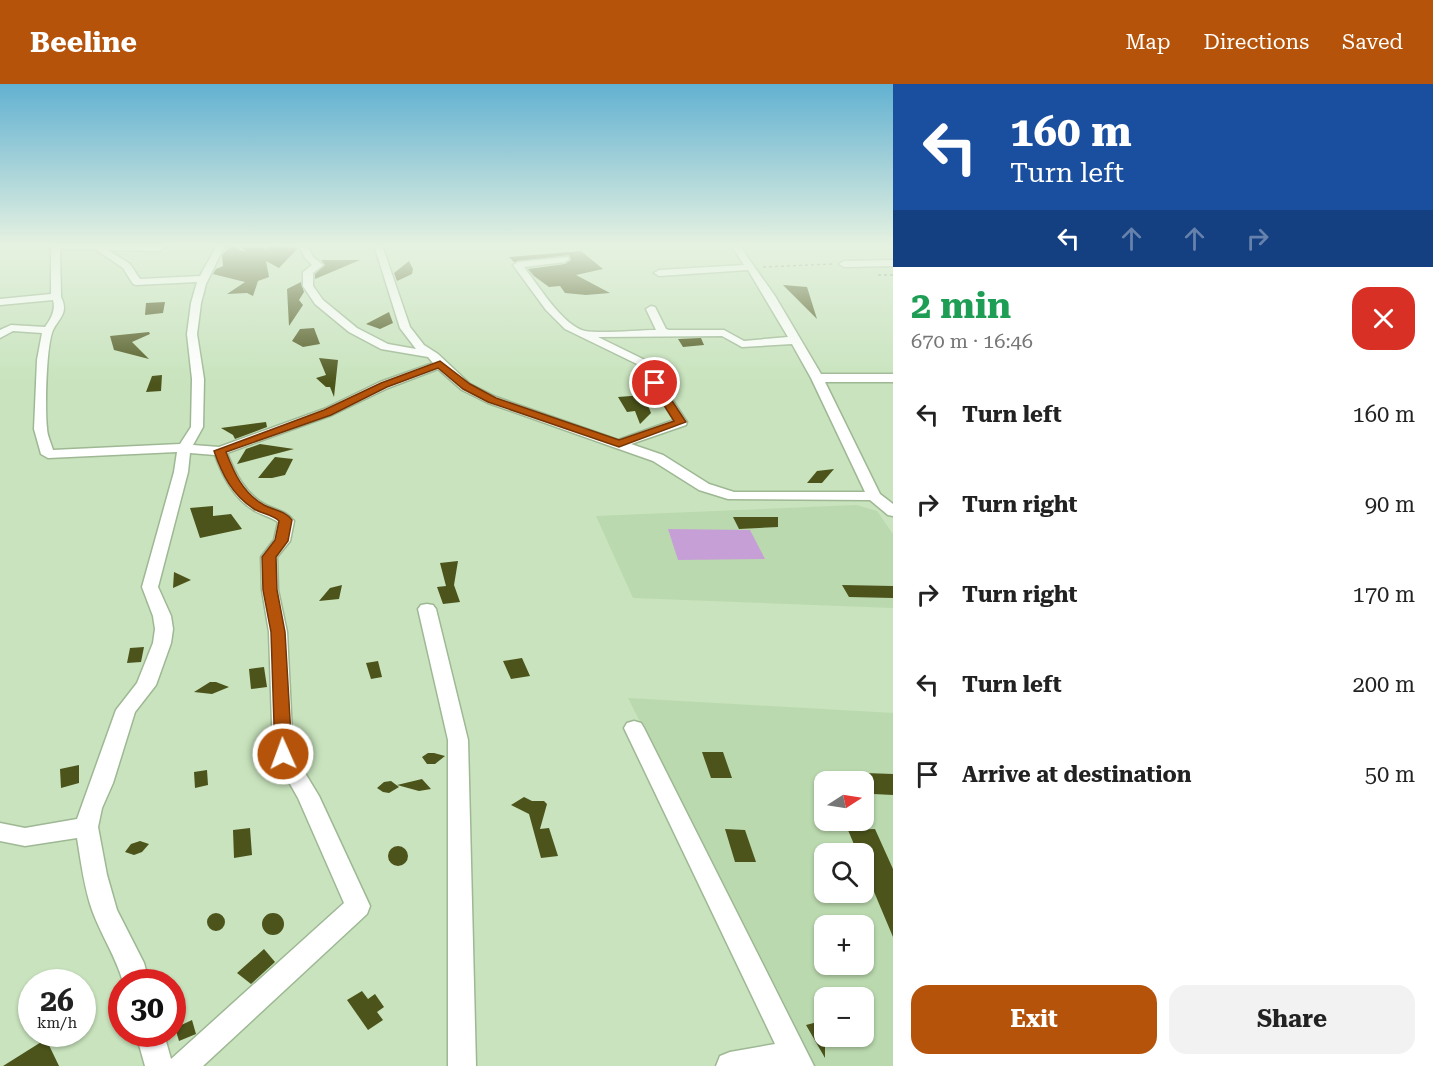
<!DOCTYPE html>
<meta charset="utf-8">
<style>
body{margin:0;font-family:"Roboto Serif",serif;background:#f2f2f2;color:#222;height:100vh;display:flex;flex-direction:column;font-size:22px;white-space:nowrap}
*{box-sizing:border-box;margin:0}
p{font-size:20px;color:#767676}
.icon{flex:none;width:33px;height:33px;fill:none;stroke:currentColor;stroke-width:2;stroke-linecap:round;stroke-linejoin:round}
.map{position:relative;flex:1;overflow:hidden}
.sheet{display:flex;flex-direction:column;background:#fff;width:540px}
.sheet>*{flex:none}
.top-card{background:#1a4fa0;color:#fff;overflow:hidden}
.needle{width:39px;rotate:78deg}
.fabs{position:absolute;left:814px;top:687px;display:grid;gap:12px}
.fabs a{display:grid;place-items:center;width:60px;height:60px;border-radius:12px;background:#fff;box-shadow:0 2px 4px #0004;font-size:30px}
.speed{position:absolute;left:18px;top:885px;display:flex;gap:12px;font-size:30px;font-weight:700;text-align:center}
.speed>*{display:grid;place-content:center;width:78px;height:78px;border-radius:50%;background:#fff;box-shadow:0 2px 4px #0004;line-height:1}
.speed small{font-size:15px;font-weight:400}
.speed .limit{border:9px solid #d22;background:#fff;color:#111}
.pin{position:absolute;display:grid;place-items:center;width:51px;height:51px;color:#fff;margin:-26px;border:3px solid #fff;border-radius:50%;box-shadow:0 2px 6px #0007}
.me{position:absolute;width:66px;margin:-33px;rotate:358deg;stroke-linejoin:round;filter:drop-shadow(0 0 4px #0008)}
.turn{display:flex;align-items:center;gap:21px;height:126px;padding:0 18px;font-size:27px}
.turn .icon{width:78px;height:78px;stroke-width:2.5}
.turn b{display:block;font-size:42px;line-height:51px}
.lanes{display:flex;align-items:center;height:57px;padding:0 18px;background:#0003;justify-content:center;gap:30px;direction:ltr}
.lanes .off{opacity:.35}
.round{display:grid;place-items:center;flex:none;width:63px;height:63px;border-radius:18px;background:#f2f2f2}
.summary{display:flex;align-items:center;justify-content:space-between;height:102px;padding:0 18px}
h1{font-size:36px;font-weight:700;line-height:45px;color:#1e9e55}
.cta{display:flex;gap:12px;margin-top:auto;padding:12px 18px}
.cta a{flex:1;height:69px;border-radius:18px;background:#b45309;color:#fff;font-size:24px;font-weight:700;line-height:69px;text-align:center}
.cta a+a{background:#f2f2f2;color:#222}
ul{padding:0;list-style:none}
li{display:flex;align-items:center;gap:18px;height:90px;padding:0 18px}
li div{flex:1}
li b{display:block;font-size:22px}
li em{font-style:normal}
header{display:flex;align-items:center;gap:36px;box-sizing:border-box;height:84px;padding:0 30px;background:#b45309;color:#fff}
header strong{font-size:28px}
nav{display:flex;gap:33px;margin-inline-start:auto;font-size:21px}
main{display:flex;flex:1;min-height:0}
.map>svg:first-child{display:block}
.built{fill:#bad9ae;fill-rule:evenodd}
.green{fill:#c79fd7}
.building{fill:#4c541b}
.lines{fill:none;stroke-linecap:round;stroke-linejoin:round}
.street-casing{stroke:#9eb894;stroke-width:3}
.path{stroke:#788c70;stroke-width:1.5;stroke-dasharray:3 3;stroke-linecap:butt}
.street{fill:#fff;fill-rule:evenodd}
.route{fill:#b45309;stroke:#753606;stroke-width:1.5}
</style>
<header>
<strong>Beeline</strong>
<nav><a>Map</a><a>Directions</a><a>Saved</a></nav>
</header>
<main>
<div class="map">
<svg width="893" height="982" viewBox="0 0 893 982">
<rect width="100%" height="100%" fill="#c8e3bd"/>
<!-- built -->
<path class="built" d="M856,421l21,6 16,23v74l-260,-10 -37,-82z
M628,614l265,15v353h-79zM825,698h39v38h-39zM825,770h39v38h-39zM825,842h39v38h-39zM825,914h39v38h-39z"/>
<!-- green -->
<path class="green" d="M668,445l82,1 15,29 -87,1z"/>
<!-- building -->
<path class="building" d="M232,161l9,6h5l-7,-5 20,2 4,-2v2l4,1 2,-3 29,2 -19,20 -13,-7 3,16 -11,4 -5,15 -6,-3 -20,1 18,-12 -32,-8 3,-5 7,-3 -1,-11z
M581,167l22,18 -27,6 34,18 -24,2 -21,-2 -5,-7 -11,1 -15,-11 -6,-7 37,-5 6,-4 -2,-5 -55,7 -5,-5z
M321,176h39l-45,19v-5l10,-9z
M409,177l4,8 -1,5 -15,7 -3,-8z
M301,198l3,10 -5,8 4,5 -14,21 -2,-37z
M783,201l24,2 10,32z
M165,218l-2,11 -18,2 1,-12z
M389,228l4,11 -13,6 -14,-5z
M314,244l6,16 -17,3 -11,-6 8,-12z
M149,248l1,2 -18,8 17,17 -35,-9 -4,-14z
M701,254l3,7 -21,2 -5,-8z
M319,274l19,2 -4,37 -4,-10h-4l-10,-9 10,-3z
M162,291l-1,16 -15,1 6,-16z
M644,311l7,18 -11,11 -5,-13 -8,1 -9,-15z
M266,338l1,5 -32,12 -2,-4 -12,-7z
M260,360l34,5 -57,15 9,-15z
M275,373l18,2 -8,16 -13,3h-14z
M834,385l-12,14h-15l10,-12z
M213,422v10l18,-2 11,15 -42,9 -10,-30z
M733,433h45v10l-39,2z
M458,477l-4,24 6,17 -17,2 -6,-17 9,-1 -6,-23z
M174,488l17,8 -18,8z
M342,501l-3,14 -20,2 11,-13z
M842,501l51,1v12l-44,-1z
M144,563l-3,15 -14,1 3,-15z
M522,574l8,18 -19,3 -8,-18z
M378,577l4,16 -11,2 -5,-16z
M264,583l3,20 -16,2 -2,-20z
M210,598h6l13,5 -17,7 -18,-2z
M702,668h21l9,26h-21z
M428,669h6l11,3 -10,8h-8l-5,-7z
M79,681v18l-18,5 -1,-19z
M207,686l1,15 -13,3 -1,-16z
M865,689l28,1v21l-20,-1z
M422,695l9,10 -12,2 -22,-6z
M384,698l7,-1 8,6 -10,6 -6,-1 -6,-4z
M524,713l8,4h12l3,3 -7,25 9,-1 9,28 -17,2 -12,-44 -18,-9z
M250,744l2,27 -18,3 -1,-28z
M725,745l20,1 11,32h-21z
M875,745l18,40v68l-29,-69v-14h-6l-10,-24z
M140,757l9,3 -7,8 -8,3 -9,-3 6,-8z
M388 772a10 10 0 1 1 20 0a10 10 0 1 1-20 0Z
M207 838a9 9 0 1 1 18 0a9 9 0 1 1-18 0Z
M262 840a11 11 0 1 1 22 0a11 11 0 1 1-22 0Z
M264,865l11,13 -24,22 -14,-11z
M362,907l6,8 7,-5 9,13 -7,5 6,8 -15,10 -21,-30z
M192,936l4,14 -17,7 -4,-13z
M825,936v38l-19,-33z
M46,955l13,27h-56z"/>
<g class="lines">
<!-- street casing -->
<g class="street-casing">
<path id="street" d="M0,161h5l-4,3z
M51,161h117l-9,6 -51,-1 22,14 10,15 60,-3 17,-31h8l-19,39 -5,19 -4,31 7,45 -1,48 -10,18 26,2 105,-38 56,-27 53,-19 -5,-6 -47,-8 -32,-17 -34,-28 -12,-18v-14l9,-7 -7,-7 -6,-13h8l6,12 10,8 -10,8v13l10,14 34,28 31,16 28,5 -16,-21 -26,-83h8l28,82 14,18 14,9 32,30 26,13 122,43 56,-20 -35,-55 -74,-36 -19,-19 -33,-45 5,-3 50,-5 1,2 -4,3 -41,5c14,18 39,59 61,64 16,3 54,-1 71,-1l-10,-21 5,-3 4,1 11,22 3,1h55l20,11 44,-4 -40,-67 -89,6 -5,-3 5,-3 85,-5 -13,-20h8l36,51 46,78h72v8h-68l55,112 13,10v12l-5,-1 -18,-15 -142,-1 -29,-9 -46,-29 -165,-58 -26,-13 -24,-21 -50,19 -56,27 -105,38c8,20 18,41 39,52 10,5 20,6 28,16l-4,20 -13,16 1,33 9,42 6,121 26,43 51,110 -3,8 -164,152h-58l-9,-32h28l7,25 173,-156 -46,-105 -25,-44 -4,-122 -7,-42 -1,-33 13,-17 4,-18c-8,-6 -18,-7 -26,-13 -19,-12 -30,-34 -37,-54l-25,-2 -2,19 -30,115 13,29 2,13 -2,14 -15,42 -21,27 -22,71 -11,25 -4,19 9,48 10,35 27,53 5,19h-26c-7,-25 -22,-47 -31,-72 -8,-23 -11,-48 -15,-72l-52,8 -25,-5v-18l25,5 52,-9 39,-109 21,-27 16,-40 2,-14 -2,-13 -11,-29 32,-115 3,-20 -129,6 -7,-4 -7,-25 3,-69 5,-27 -29,-2 -13,7v-8l11,-5 34,2c6,-8 11,-17 8,-27l-53,5v-6l51,-5zM60,165h35l28,19 10,16 3,1 61,-3 -6,21 -4,31 5,45 -1,48 -11,17 -127,6c-2,-7 -6,-15 -6,-22 -2,-19 -1,-82 6,-98 6,-12 16,-17 8,-33zM722,252l20,11 50,-3 19,34 54,114h-131l-25,-8 -46,-29 -32,-11 55,-19 1,-3 -40,-61 -49,-24z
M893,176v6l-49,1 -5,-3 5,-3z
M427,520l6,1 3,4 32,131 8,326h-28v-326l-30,-131 3,-4z
M634,637l7,2 3,5 170,338h-98l4,-10 10,-4 45,-8 -151,-316 3,-5z"/>
</g>
<!-- path -->
<path class="path" d="M763,183l69,-3
M878,191h15"/>
<!-- street -->
<use href="#street" class="street"/>
</g>
<!-- sky -->
<linearGradient id="sky" x2="0" y2="1"><stop stop-color="#62b1d1"/><stop offset="0.54" stop-color="#e6f2e1"/><stop offset="1" stop-color="#e6f2e1" stop-opacity="0"/></linearGradient>
<rect width="893" height="299" fill="url(#sky)"/>
<!-- route -->
<path class="route" d="M440,277l30,23 26,14 123,42 55,-19 -24,-38 5,-3 4,1 27,41 -67,25 -131,-45 -25,-13 -25,-21 -51,19 -56,28 -105,37c8,21 17,41 38,53 11,6 20,5 28,15l-4,21 -12,16 1,33 8,42 7,122 -3,5 -6,2 -6,-2 -2,-5 -4,-122 -8,-42 -1,-33 13,-17 4,-19c-7,-7 -17,-7 -25,-12 -22,-14 -32,-35 -40,-58l110,-41 57,-27z"/>
</svg>
<div class="fabs">
<a><svg class="needle" viewBox="-14 -14 28 28"><path d="M0-13l5 13h-10z" fill="#e53935"/><path d="M0 13l5-13h-10z" fill="#767676"/></svg></a>
<a><svg class="icon" aria-label="search" viewBox="0 0 24 24"><circle cx="10" cy="10" r="6"/><path d="M15 15l6 6"/></svg></a>
<a>+</a>
<a>−</a>
</div>
<div class="speed"><div>26<small>km/h</small></div><div class="limit">30</div></div>
<div class="pin" style="left:655px;top:299px;background:#d93025"><svg class="icon" aria-label="arrive" viewBox="0 0 24 24"><path d="M6 21V4h12l-3 4 3 4H6"/></svg></div>
<svg class="me" style="left:283px;top:670px" viewBox="-20 -20 40 40"><circle r="17" fill="#b45309" stroke="#fff" stroke-width="3"/><path d="M0-11L8 9 0 5-8 9z" fill="#fff"/></svg>
</div>
<section class="sheet">
<div class="top-card">
<div class="turn"><svg class="icon" aria-label="left" viewBox="0 0 24 24"><path d="M17 20v-9H6M10 6l-5 5 5 5"/></svg><div><b>160 m</b>Turn left</div></div>
<div class="lanes"><svg class="icon" aria-label="left" viewBox="0 0 24 24"><path d="M17 20v-9H6M10 6l-5 5 5 5"/></svg><svg class="icon off" aria-label="ahead" viewBox="0 0 24 24"><path d="M12 20V5M6 11l6-6 6 6"/></svg><svg class="icon off" aria-label="ahead" viewBox="0 0 24 24"><path d="M12 20V5M6 11l6-6 6 6"/></svg><svg class="icon off" aria-label="right" viewBox="0 0 24 24"><path d="M7 20v-9h11M14 6l5 5-5 5"/></svg></div>
</div>
<div class="summary"><div><h1>2 min</h1><p>670 m · 16:46</p></div><a class="round" style="background:#d93025;color:#fff"><svg class="icon" aria-label="close" viewBox="0 0 24 24"><path d="M6 6l12 12M18 6L6 18"/></svg></a></div>
<ul>
<li><svg class="icon" aria-label="left" viewBox="0 0 24 24"><path d="M17 20v-9H6M10 6l-5 5 5 5"/></svg><div><b>Turn left</b></div><em>160 m</em></li>
<li><svg class="icon" aria-label="right" viewBox="0 0 24 24"><path d="M7 20v-9h11M14 6l5 5-5 5"/></svg><div><b>Turn right</b></div><em>90 m</em></li>
<li><svg class="icon" aria-label="right" viewBox="0 0 24 24"><path d="M7 20v-9h11M14 6l5 5-5 5"/></svg><div><b>Turn right</b></div><em>170 m</em></li>
<li><svg class="icon" aria-label="left" viewBox="0 0 24 24"><path d="M17 20v-9H6M10 6l-5 5 5 5"/></svg><div><b>Turn left</b></div><em>200 m</em></li>
<li><svg class="icon" aria-label="arrive" viewBox="0 0 24 24"><path d="M6 21V4h12l-3 4 3 4H6"/></svg><div><b>Arrive at destination</b></div><em>50 m</em></li>
</ul>
<div class="cta"><a>Exit</a><a>Share</a></div>
</section>
</main>
